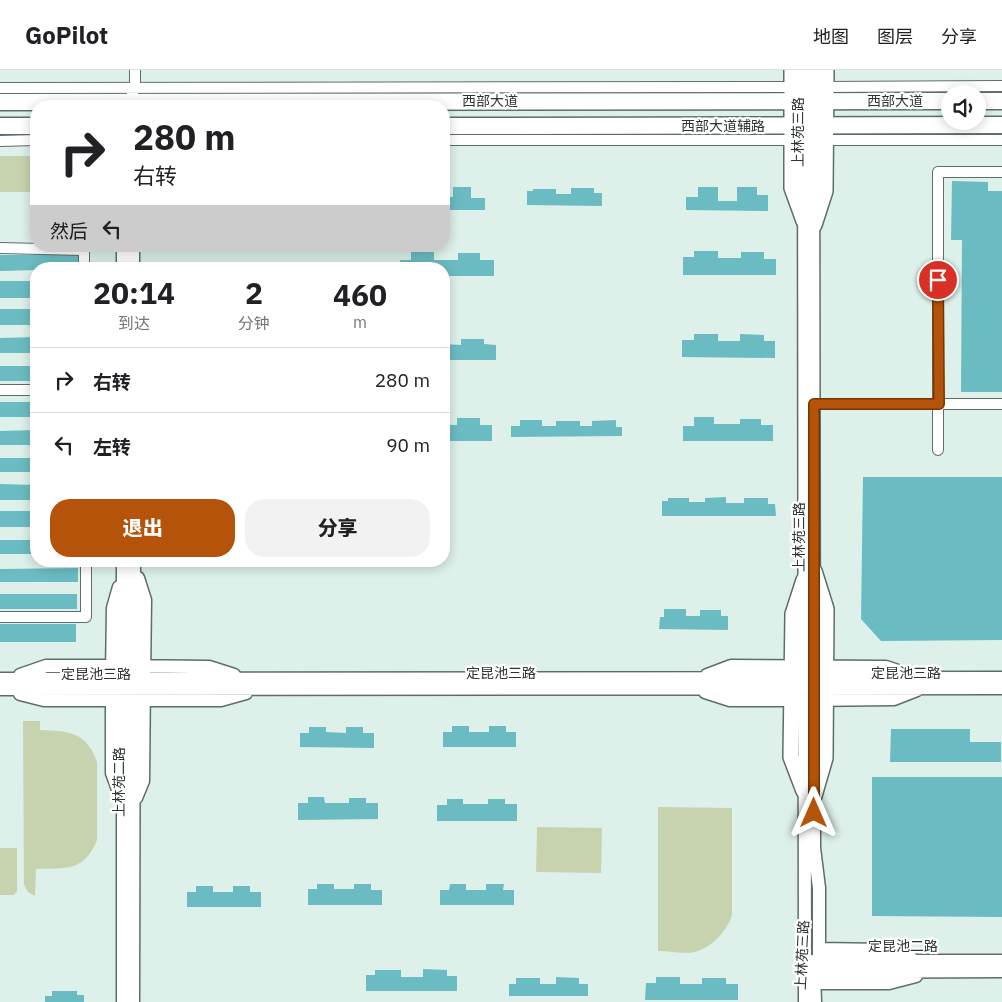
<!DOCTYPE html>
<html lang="zh">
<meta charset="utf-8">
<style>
body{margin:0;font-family:"IBM Plex Sans","Noto Sans SC",sans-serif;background:#f2f2f2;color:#202124;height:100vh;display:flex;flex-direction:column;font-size:19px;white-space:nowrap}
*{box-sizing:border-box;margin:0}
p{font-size:16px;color:#757577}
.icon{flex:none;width:28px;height:28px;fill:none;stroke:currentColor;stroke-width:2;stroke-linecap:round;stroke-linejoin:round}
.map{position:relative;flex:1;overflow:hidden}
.drawer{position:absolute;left:30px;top:192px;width:420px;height:305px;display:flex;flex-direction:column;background:#fff;border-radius:20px;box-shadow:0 2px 12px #0003}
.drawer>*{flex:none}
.hud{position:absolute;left:30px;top:30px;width:420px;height:152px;border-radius:20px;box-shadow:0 2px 12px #0003;background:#fff;color:#202124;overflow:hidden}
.controls{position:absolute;left:941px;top:15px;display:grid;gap:10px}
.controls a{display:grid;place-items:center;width:45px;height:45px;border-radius:50%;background:#fff;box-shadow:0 2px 12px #0003;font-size:25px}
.pin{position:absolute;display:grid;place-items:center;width:42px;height:42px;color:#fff;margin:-21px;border:2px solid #fff;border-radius:50%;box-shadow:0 1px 5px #0007}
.me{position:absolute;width:55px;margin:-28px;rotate:0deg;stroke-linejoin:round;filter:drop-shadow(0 0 4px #0008)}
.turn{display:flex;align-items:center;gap:18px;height:105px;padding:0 20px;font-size:22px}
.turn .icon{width:65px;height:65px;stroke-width:2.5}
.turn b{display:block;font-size:35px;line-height:42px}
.then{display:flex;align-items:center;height:48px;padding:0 20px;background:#0003;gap:10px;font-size:19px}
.eta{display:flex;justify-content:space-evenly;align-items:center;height:85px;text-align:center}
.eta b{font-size:30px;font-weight:800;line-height:35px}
.primary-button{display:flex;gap:10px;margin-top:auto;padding:10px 20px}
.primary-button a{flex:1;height:58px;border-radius:20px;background:#b45309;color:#fff;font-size:20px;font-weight:800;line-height:58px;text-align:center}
.primary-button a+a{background:#f2f2f2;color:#202124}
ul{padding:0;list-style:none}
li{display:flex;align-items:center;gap:15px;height:65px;padding:0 20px;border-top:1px solid #e0e0e0}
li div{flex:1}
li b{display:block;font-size:19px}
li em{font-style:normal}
header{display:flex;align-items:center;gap:30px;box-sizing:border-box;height:70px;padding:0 25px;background:#fff;border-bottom:1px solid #e0e0e0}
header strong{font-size:24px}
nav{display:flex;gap:28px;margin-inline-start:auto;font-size:18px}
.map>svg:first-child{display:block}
.green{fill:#c7d3ae}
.building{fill:#6bbcc2}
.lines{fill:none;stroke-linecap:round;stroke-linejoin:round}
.minor-casing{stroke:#5d6e69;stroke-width:12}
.tertiary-casing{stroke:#5d6e69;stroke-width:15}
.secondary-casing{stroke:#5d6e69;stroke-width:18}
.primary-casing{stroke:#5d6e69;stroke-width:19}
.minor{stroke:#fff;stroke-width:10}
.tertiary{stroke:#fff;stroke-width:12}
.secondary{stroke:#fff;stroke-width:15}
.primary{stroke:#fff;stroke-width:16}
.route-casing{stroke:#753606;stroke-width:12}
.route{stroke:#b45309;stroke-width:9}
.labels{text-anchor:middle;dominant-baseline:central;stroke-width:4.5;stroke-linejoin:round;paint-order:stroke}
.street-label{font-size:14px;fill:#2d3432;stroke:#fff}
</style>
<header>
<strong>GoPilot</strong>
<nav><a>地图</a><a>图层</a><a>分享</a></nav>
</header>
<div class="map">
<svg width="1002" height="932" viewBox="0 0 1002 932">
<rect width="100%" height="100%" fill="#ddf0ea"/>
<!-- green -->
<path class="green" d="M0,86h36v36h-36z
M23,651h17v9c29,1 47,2 57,32v78c-13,32 -31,28 -61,29l-1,27 -7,-4 -4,-7z
M658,737l74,1v107c-5,16 -18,30 -34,36 -10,4 -28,0 -40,0z
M537,757l65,1 -1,45 -65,-1z
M0,778h17v43l-3,4h-14z"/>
<!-- building -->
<path class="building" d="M952,111l36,1v9h14v201h-41l1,-152h-11z
M453,117h18v11h14v12h-41v-13h9z
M698,117h20v14h19v-14h20v8h11v16l-82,-1v-13h12z
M571,118h23v5h8v13l-75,-1v-14h6v-2h23v5h15z
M694,181h24v7h23v-6h23v7h12v16h-93v-18h11z
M411,182h23v8h24v-7h22v7h14v16h-50v-7h-44v-9h11z
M0,185h79v14l-79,2z
M0,211h36v17h-36z
M0,239h36v16h-36z
M694,264h24v7h22v-7l24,1v6h11v17l-93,-1v-17h12z
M36,267v16h-36v-15z
M461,269h23v5l12,1v15h-52v-16l17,1z
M0,296h36v15h-36z
M0,332h36v15h-36z
M694,347h20v7h26v-5h21v6h12v16h-90v-15h11z
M457,348h23v7h12v16h-48v-16h13z
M520,350h22v6h14v-5h24v5h12v-5l24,-1v7h6v9l-111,1v-11h9z
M36,360v15h-36v-14z
M0,388h36v14h-36z
M863,407h139v163l-121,1 -20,-22z
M0,414l36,1v15h-36z
M726,427v6h18v-5h24v6h7l1,12h-114v-15h6v-3h21v4h16v-4z
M0,441h36v16h-36z
M0,470h36v14h-36z
M78,498v14h-78v-13z
M0,524h77v15h-77z
M664,539h22v7h14v-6h21v6h7v14l-69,-1 1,-12h4z
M0,554h76v18h-76z
M452,656h17v6h20v-6h17v6h10v15h-73v-15h9z
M309,657h17v5l20,1v-6h17v6h11v15l-74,-1v-14h9z
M891,659h79v13h31v20h-111z
M872,707h130v140l-130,-1z
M308,727h16l1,6h24v-5h17v5h12v16l-80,1v-17h10z
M447,729h16v5h25v-5h17v5h12v17h-80v-16h10z
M317,814h17v5h20v-5h17v6h11v15h-74v-16h9z
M450,814h16v6h20v-6h18l-1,6h11v15h-74v-15h9z
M196,816h17v6h20v-6h17v6h11v15h-74v-15h9z
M423,899l24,1v6h10v15h-91v-16h9v-5h26v7h22z
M556,907l23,1v6h9v12h-79v-12h7v-6h24v6h16z
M656,907h24v7h22v-6h24v6h12v16h-93l1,-17h10z
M52,921h25v4h7v7h-39v-6h7z"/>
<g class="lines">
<!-- minor casing -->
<g class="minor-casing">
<path id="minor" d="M821,17l181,-1
M0,18l796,-1
M132,24l3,-5v-19
M444,70h354
M820,70h182
M0,71l36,-1
M0,178l84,2v19
M0,320h36
M807,334h195
M938,380v-278h64
M0,547h86v-56"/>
</g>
<!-- tertiary casing -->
<g class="tertiary-casing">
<path id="tertiary" d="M804,0l1,932
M813,0l1,778 5,40v73l-5,11 1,30
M123,176v23
M133,176v23
M112,604l1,-66 6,-21
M20,605l26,-9h77l86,1 25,8
M707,605l24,-9 155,1 21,7
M0,609l1002,-1
M0,619l1002,-1
M705,622l25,8h74l90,-1 23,-9
M20,624l24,6h177l25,-7
M112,624v79l8,22
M136,728l7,-17 1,-102 1,-79 -7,-22
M819,879l66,1 26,8
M812,891h190
M808,902l194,-1
M815,913h74l27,-7
M123,932v-441
M133,932l1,-441"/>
</g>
<!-- secondary casing -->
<g class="secondary-casing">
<path id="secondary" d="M792,0v118l12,33
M814,155l11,-34 1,-121
M814,501l12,38 -1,149 -11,38
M804,510l-11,34 -2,143 13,34"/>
</g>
<!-- primary casing -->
<g class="primary-casing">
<path id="primary" d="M978,31h24
M0,32l950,-1
M0,56h36
M444,56l558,-1"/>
</g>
<!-- minor -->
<use href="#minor" class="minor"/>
<!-- tertiary -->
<use href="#tertiary" class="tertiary"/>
<!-- secondary -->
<use href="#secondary" class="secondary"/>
<!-- primary -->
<use href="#primary" class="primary"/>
</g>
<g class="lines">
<!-- route casing -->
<g class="route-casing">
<path id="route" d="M814,743v-409h125l-1,-124"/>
</g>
<!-- route -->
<use href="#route" class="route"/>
</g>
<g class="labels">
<!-- street labels -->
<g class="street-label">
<text x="490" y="31">西部大道</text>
<text x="895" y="31">西部大道</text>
<text x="723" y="56">西部大道辅路</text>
<text transform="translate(798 62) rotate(-90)">上林苑三路</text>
<text transform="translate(799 467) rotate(-90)">上林苑三路</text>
<text x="501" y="603">定昆池三路</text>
<text x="906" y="603">定昆池三路</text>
<text x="96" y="604">定昆池三路</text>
<text transform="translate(119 712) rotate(-90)">上林苑二路</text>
<text x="903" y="876">定昆池二路</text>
<text transform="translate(802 885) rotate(-87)">上林苑三路</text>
</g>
</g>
</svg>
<div class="controls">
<a><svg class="icon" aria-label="sound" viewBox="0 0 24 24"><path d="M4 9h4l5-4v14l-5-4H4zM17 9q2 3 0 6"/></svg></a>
</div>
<div class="pin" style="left:938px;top:210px;background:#d93025"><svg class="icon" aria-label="arrive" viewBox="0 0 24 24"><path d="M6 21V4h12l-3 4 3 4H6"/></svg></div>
<svg class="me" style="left:814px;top:743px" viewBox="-20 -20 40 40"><path d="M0-17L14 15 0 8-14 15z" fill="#b45309" stroke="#fff" stroke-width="4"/></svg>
<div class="hud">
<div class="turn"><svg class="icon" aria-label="right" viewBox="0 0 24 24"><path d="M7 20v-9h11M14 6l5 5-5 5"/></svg><div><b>280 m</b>右转</div></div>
<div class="then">然后<svg class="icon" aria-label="left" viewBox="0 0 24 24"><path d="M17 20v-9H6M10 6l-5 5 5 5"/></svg></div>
</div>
<section class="drawer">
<div class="eta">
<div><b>20:14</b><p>到达</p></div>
<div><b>2</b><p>分钟</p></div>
<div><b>460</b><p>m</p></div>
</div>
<ul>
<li><svg class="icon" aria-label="right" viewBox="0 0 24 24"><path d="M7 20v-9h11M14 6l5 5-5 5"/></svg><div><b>右转</b></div><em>280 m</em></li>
<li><svg class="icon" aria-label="left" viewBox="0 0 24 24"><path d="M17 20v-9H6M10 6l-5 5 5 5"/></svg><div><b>左转</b></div><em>90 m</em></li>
</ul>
<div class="primary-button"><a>退出</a><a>分享</a></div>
</section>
</div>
